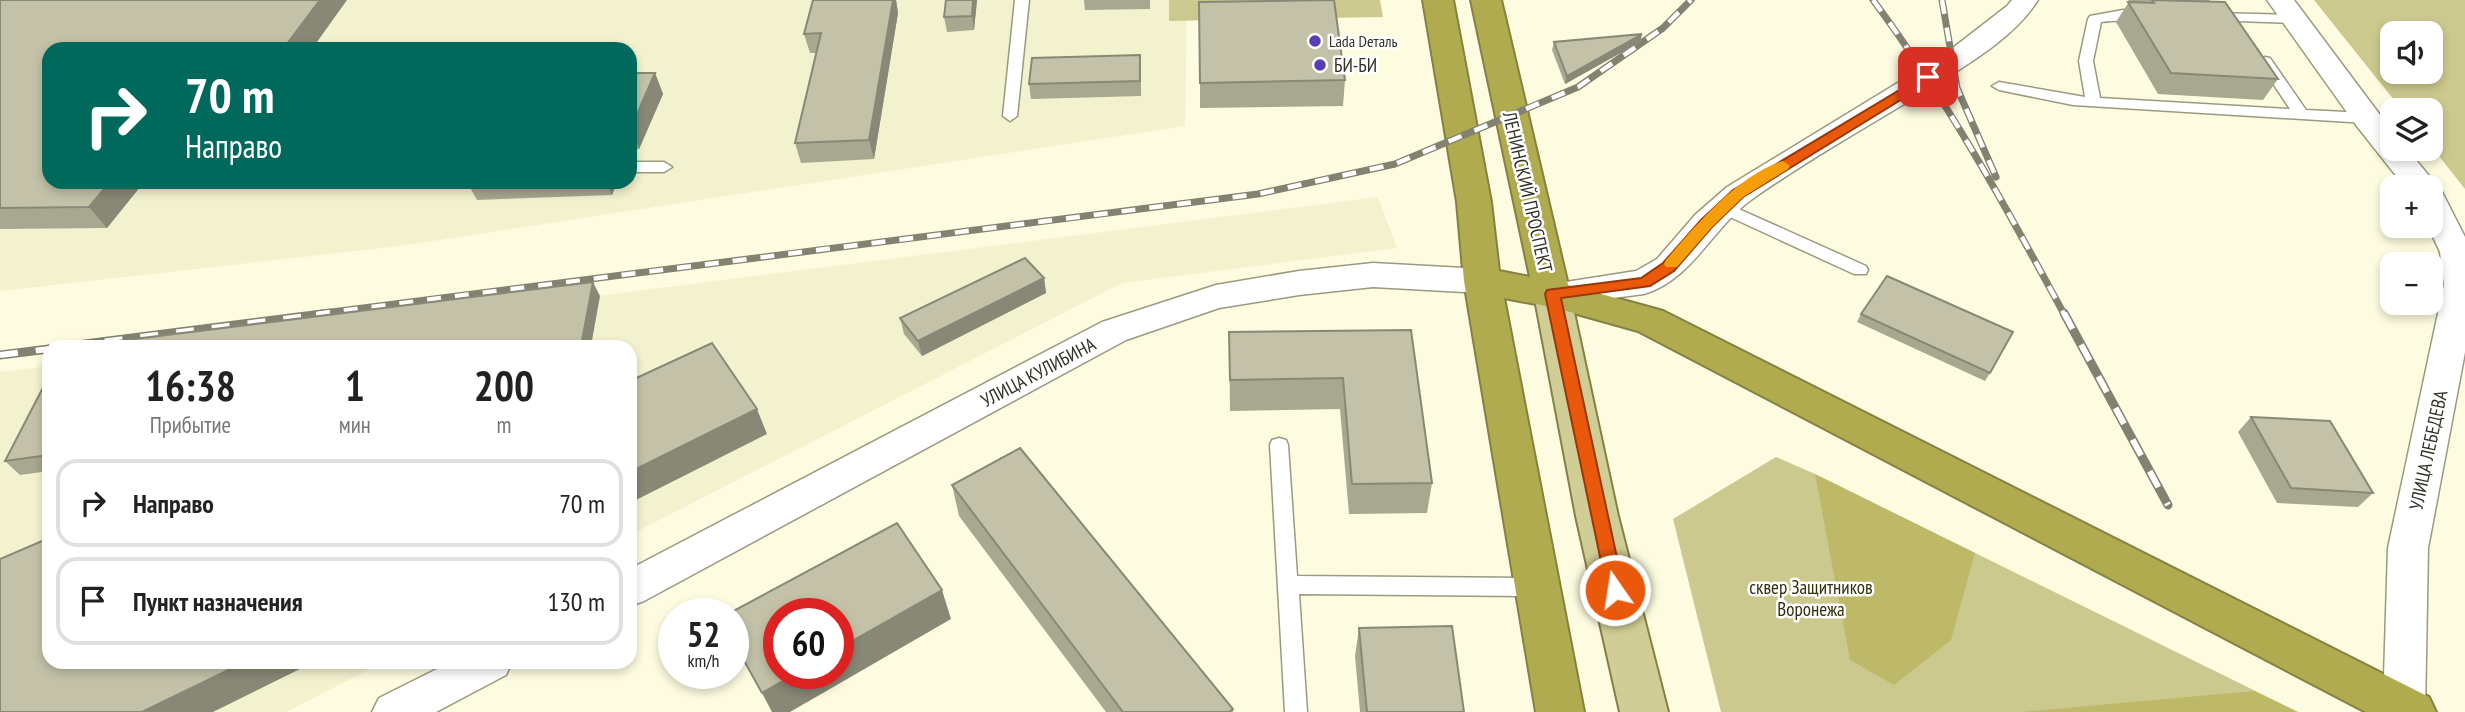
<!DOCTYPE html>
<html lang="ru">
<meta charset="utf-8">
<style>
body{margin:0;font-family:"PT Sans Narrow",sans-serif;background:#f2f2f2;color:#222;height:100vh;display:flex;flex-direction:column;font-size:26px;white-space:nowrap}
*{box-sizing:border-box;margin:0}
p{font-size:23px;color:#767676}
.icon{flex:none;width:38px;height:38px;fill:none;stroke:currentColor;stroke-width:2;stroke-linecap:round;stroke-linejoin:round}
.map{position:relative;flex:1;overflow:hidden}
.panel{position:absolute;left:42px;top:340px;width:595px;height:329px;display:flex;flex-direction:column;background:#fff;border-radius:21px;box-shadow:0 4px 10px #0003}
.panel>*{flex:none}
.guide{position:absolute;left:42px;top:42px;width:595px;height:147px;border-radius:21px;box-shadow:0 4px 10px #0003;background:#00695c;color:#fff;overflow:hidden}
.controls{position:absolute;left:2380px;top:21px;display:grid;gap:14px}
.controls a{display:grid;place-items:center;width:63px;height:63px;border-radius:14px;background:#fff;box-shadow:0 4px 10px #0003;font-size:35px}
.speed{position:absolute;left:658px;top:598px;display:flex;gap:14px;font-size:35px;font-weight:700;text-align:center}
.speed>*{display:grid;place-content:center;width:91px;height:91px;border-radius:50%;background:#fff;box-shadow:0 4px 10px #0003;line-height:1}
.speed small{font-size:18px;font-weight:400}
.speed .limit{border:10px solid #d22;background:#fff;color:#111}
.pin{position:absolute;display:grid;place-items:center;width:60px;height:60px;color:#fff;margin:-30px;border-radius:14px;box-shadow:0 4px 10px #0006}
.me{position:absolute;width:77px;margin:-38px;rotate:347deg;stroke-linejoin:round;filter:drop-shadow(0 0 5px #0008)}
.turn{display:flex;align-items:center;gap:24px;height:147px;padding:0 28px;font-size:32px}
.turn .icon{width:91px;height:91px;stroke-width:2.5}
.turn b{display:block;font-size:49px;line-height:60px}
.eta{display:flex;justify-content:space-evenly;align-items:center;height:119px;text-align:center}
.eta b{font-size:42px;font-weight:600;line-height:49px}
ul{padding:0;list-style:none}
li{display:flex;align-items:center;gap:21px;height:88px;margin:0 14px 10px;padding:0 14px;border:4px solid #e0e0e0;border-radius:21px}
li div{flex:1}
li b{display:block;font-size:26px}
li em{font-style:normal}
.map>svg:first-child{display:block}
.built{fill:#f3f2cf;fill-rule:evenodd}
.green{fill:#ccc98f;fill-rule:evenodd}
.forest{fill:#beb969}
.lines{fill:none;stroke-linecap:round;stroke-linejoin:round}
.lane-casing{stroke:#9b9a81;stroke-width:3}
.street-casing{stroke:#9b9a81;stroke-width:3}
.primary-casing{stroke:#858142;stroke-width:4}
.highway-casing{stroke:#858142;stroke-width:4}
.lane{fill:#fff;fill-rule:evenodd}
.street{fill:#fff;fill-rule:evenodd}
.primary{fill:#d0cd96;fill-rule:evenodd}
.highway{fill:#b1ab50;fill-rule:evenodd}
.rail-far1-casing{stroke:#838271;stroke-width:7}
.rail-casing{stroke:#838271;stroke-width:9}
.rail-far1{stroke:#fff;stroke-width:4.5;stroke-dasharray:14;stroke-linecap:butt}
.rail{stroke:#fff;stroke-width:6;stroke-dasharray:18;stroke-linecap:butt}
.wall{fill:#a8a790}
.shaded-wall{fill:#888876}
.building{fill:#c3c2a8;stroke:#888876;stroke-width:2}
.route{fill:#ea580c;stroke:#983908;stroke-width:2}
.slow{fill:#f59e0b}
.poi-dot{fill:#553fb7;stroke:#fff;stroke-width:2.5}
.labels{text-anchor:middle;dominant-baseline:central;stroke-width:5;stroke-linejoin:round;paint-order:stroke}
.far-poi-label{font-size:16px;fill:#333228;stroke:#fff;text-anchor:start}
.poi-label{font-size:19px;fill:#333228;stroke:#fff;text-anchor:start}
.street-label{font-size:19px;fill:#333228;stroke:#fff}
.park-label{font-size:19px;fill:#322f0b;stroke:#fff}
</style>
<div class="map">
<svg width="2465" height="712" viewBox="0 0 2465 712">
<rect width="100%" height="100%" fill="#fdfce0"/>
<!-- built -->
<path class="built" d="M0,0h1379l-192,11 -2,115 -785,120 -400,45zM49,49h581v133h-581z
M1378,197l19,51 -275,35 -492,252v-189h-427z
M49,366v296h335l-98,50h-286v-340z"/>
<!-- green -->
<path class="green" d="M1169,0h211l3,17 -214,4z
M2314,0h151v189l-34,-43v-36h-29zM2392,33h39v39h-39z
M1776,457l39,17 483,238h-577l-48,-193z"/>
<!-- forest -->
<path class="forest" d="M1815,474l160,79 -24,87 -57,45 -44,-25z
M2254,691l44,21h-277z"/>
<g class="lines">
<!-- lane casing -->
<g class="lane-casing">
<path id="lane" d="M1015,0h14l-12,116 -7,5 -7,-5z
M2123,10l20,1 7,4c-8,6 -36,5 -49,7l-8,39 7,37 190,11 -32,-48 7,-4 5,1 36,52 60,3 7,5 -7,5 -293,-18 -74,-15 -7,-4 7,-4 86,15 -6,-36 9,-42 2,-3z
M2213,13l81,2 7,4 -7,4 -86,-3 -2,-3z
M630,162h34l8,5 -8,5h-34z
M1723,202l143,64 2,4 -2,4h-12l-137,-63 -2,-4 2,-4z
M1279,438l7,2 2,5 9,131 240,2 7,3 3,6 -3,6 -7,3 -238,-2 8,118h-22l-15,-267 2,-5z"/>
</g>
<!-- street casing -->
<g class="street-casing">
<path id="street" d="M2012,0h26c-25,39 -72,65 -111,90 -58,36 -120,70 -176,110 -39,28 -59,80 -107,94l-92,12 -12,-4 -5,-8 5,-8 96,-15 21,-12 38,-44 32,-28 218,-133 62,-48z
M2267,0h27l98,131v18h15l31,38 -2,3 6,2 23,45v115l-37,196 -3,164h-40l-2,-3 5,-161 56,-263 -4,-33 -12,-26h3v-39h-26l-49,-62z
M1373,263l109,6 12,4 5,8 -5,8 -12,4 -109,-6 -74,8 -80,13 -93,32 -482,261 -14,5v-37l472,-247 114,-37 83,-14z
M451,662h61l-6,13 -70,37h-64l7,-14z"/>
</g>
<!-- primary casing -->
<g class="primary-casing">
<path id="primary" d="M1552,281l13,4 5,9 48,222 50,196h-48l-44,-196 -42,-222 5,-9z"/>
</g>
<!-- highway casing -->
<g class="highway-casing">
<path id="highway" d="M1423,0h30l38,202 8,69 31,6 -59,-277h30l67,285 95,26 766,386 7,15h-70l-728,-381 -86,-24 -48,-9 80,414h-48l-72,-431 -7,-79z"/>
</g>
<!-- lane -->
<use href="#lane" class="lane"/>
<!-- street -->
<use href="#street" class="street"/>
<!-- primary -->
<use href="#primary" class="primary"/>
<!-- highway -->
<use href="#highway" class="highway"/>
<!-- rail-far1 casing -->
<g class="rail-far1-casing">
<path id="rail-far1" d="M1873,0c73,98 133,207 191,314
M1942,0l15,88 39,89
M316,314l942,-120 137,-30 183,-77 85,-59 28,-28"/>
</g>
<!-- rail casing -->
<g class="rail-casing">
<path id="rail" d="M2064,313l104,192
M69,346l261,-33
M0,355l49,-6"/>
</g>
<!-- rail-far1 -->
<use href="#rail-far1" class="rail-far1"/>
<!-- rail -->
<use href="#rail" class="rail"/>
</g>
<!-- wall -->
<path class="wall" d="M0,0l49,49 95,133 -37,46 -107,1z
M813,0h83l2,13 -24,146 -73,4 -6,-20 21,-90h-6l-6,-19z
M977,0l-3,30 -27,2 -3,-15z
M1084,0h66v9l-65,1z
M2128,0h82l-1,2 69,77 -15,21 -105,-6 -42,-72 13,-20z
M1642,34l-2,8 -75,42 -13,-34 2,-8z
M1141,70v26l-110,3 -2,-15z
M630,73h25l8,21 -24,55h-9z
M1345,80l-2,26 -143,2v-25z
M467,182h150l-5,13 -135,5z
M1044,278l2,15 -124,63 -18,-22 -4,-16z
M1861,314l129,59 -5,8 -128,-59z
M1411,330l21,153 -5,30 -78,1 -9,-105 -110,2 -1,-79z
M49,376v95l-29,4 -15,-14z
M2251,417l122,76 -15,14 -81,-4 -39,-71z
M952,485l281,224v3h-127l-147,-196z
M1359,628l105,84h-104l-5,-56z"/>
<!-- shaded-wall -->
<path class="shaded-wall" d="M320,0h27l-35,49h-29z
M893,0h3l2,13 -24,146 -5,-19z
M973,0h4l-3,30 -2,-14z
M1642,34l-2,8 -75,42 2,-8z
M655,73l8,21 -24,55 -8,-21z
M110,182h34l-37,46 -18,-21z
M606,182h11l-5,13z
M1044,278l2,15 -124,63 -4,-15z
M593,282l7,14 -9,50h-10z
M757,409l10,25 -137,69v-31z
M942,590l9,29 -161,93h-18l-10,-19 33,-19h43v-25z
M245,662h69l-101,50h-71z"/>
<!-- building -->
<path class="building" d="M0,0h320l-37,49h-234v133h61l-21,25 -89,1z
M813,0h80l-24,140 -74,3 26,-110 -17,1z
M946,0h27l-1,16 -28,1z
M1334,0l11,80 -145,3 -1,-81z
M2152,0l73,2 53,77 -107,-6 -43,-71 26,1z
M1642,34l-75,42 -13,-34z
M1140,55v26l-111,3 3,-26z
M630,73h25l-24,55h-1z
M1025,258l19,20 -126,63 -18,-23z
M1887,276l126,56 -23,41 -129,-59z
M593,282l-12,64h-503z
M1411,330l21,153 -80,1 -9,-106 -113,2 -1,-48z
M712,343l45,66 -127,63v-91z
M49,376v79l-44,6z
M2251,417l79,4 43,72 -82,-5z
M1020,448l213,261 -4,3h-106l-171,-227z
M897,523l45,67 -104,59v-35h-59v60h16l-33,19 -29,-52v-27h-5z
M49,538v124h196l-103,50h-142v-153z
M1452,626l12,86h-97l-8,-84z"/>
<!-- route -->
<path class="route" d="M1928,73l7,4 -2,3 -190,117 -31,30 -38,44 -24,15 -89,12 63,292 -3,5 -6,3 -7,-3 -63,-301 2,-4 94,-12 22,-15 38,-43 32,-30z"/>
<!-- slow -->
<path class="slow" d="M1783,161l7,5 -2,3 -45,28 -31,30 -35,40h-11l-2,-3 2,-4c30,-35 72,-85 117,-99z"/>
<!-- markers -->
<g class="poi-dot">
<circle cx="1315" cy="41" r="7"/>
<circle cx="1320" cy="65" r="7"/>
</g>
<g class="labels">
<!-- far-poi labels -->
<g class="far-poi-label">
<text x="1329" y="41">Lada Dеталь</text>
</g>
<!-- poi labels -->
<g class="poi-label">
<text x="1334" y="65">БИ-БИ</text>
</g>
<!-- street labels -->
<g class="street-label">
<text transform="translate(1528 192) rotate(77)">ЛЕНИНСКИЙ ПРОСПЕКТ</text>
<text transform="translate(1038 372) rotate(-28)">УЛИЦА КУЛИБИНА</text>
<text transform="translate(2428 450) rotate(-78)">УЛИЦА ЛЕБЕДЕВА</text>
</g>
<!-- park labels -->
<g class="park-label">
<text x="1811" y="587">сквер Защитников<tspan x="1811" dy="22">Воронежа</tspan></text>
</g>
</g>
</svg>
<div class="controls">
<a><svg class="icon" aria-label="sound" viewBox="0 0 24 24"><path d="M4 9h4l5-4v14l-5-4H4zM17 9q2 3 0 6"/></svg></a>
<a><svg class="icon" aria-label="layers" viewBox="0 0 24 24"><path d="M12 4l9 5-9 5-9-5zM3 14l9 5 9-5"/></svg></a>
<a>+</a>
<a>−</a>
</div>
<div class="speed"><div>52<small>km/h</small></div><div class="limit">60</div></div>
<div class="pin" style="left:1928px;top:77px;background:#d93025"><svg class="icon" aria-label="arrive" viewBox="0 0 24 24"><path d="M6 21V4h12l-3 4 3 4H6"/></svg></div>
<svg class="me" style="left:1615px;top:590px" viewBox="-20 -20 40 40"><circle r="17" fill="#ea580c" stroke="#fff" stroke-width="3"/><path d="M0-11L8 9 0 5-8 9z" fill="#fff"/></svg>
<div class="guide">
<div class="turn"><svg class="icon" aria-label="right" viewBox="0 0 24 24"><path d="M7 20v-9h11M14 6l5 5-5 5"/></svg><div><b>70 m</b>Направо</div></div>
</div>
<section class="panel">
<div class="eta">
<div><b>16:38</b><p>Прибытие</p></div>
<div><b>1</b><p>мин</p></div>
<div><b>200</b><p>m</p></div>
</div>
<ul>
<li><svg class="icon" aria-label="right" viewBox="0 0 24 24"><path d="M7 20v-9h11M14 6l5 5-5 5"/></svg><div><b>Направо</b></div><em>70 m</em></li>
<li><svg class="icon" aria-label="arrive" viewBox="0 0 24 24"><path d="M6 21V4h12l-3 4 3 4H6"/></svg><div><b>Пункт назначения</b></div><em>130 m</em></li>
</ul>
</section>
</div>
